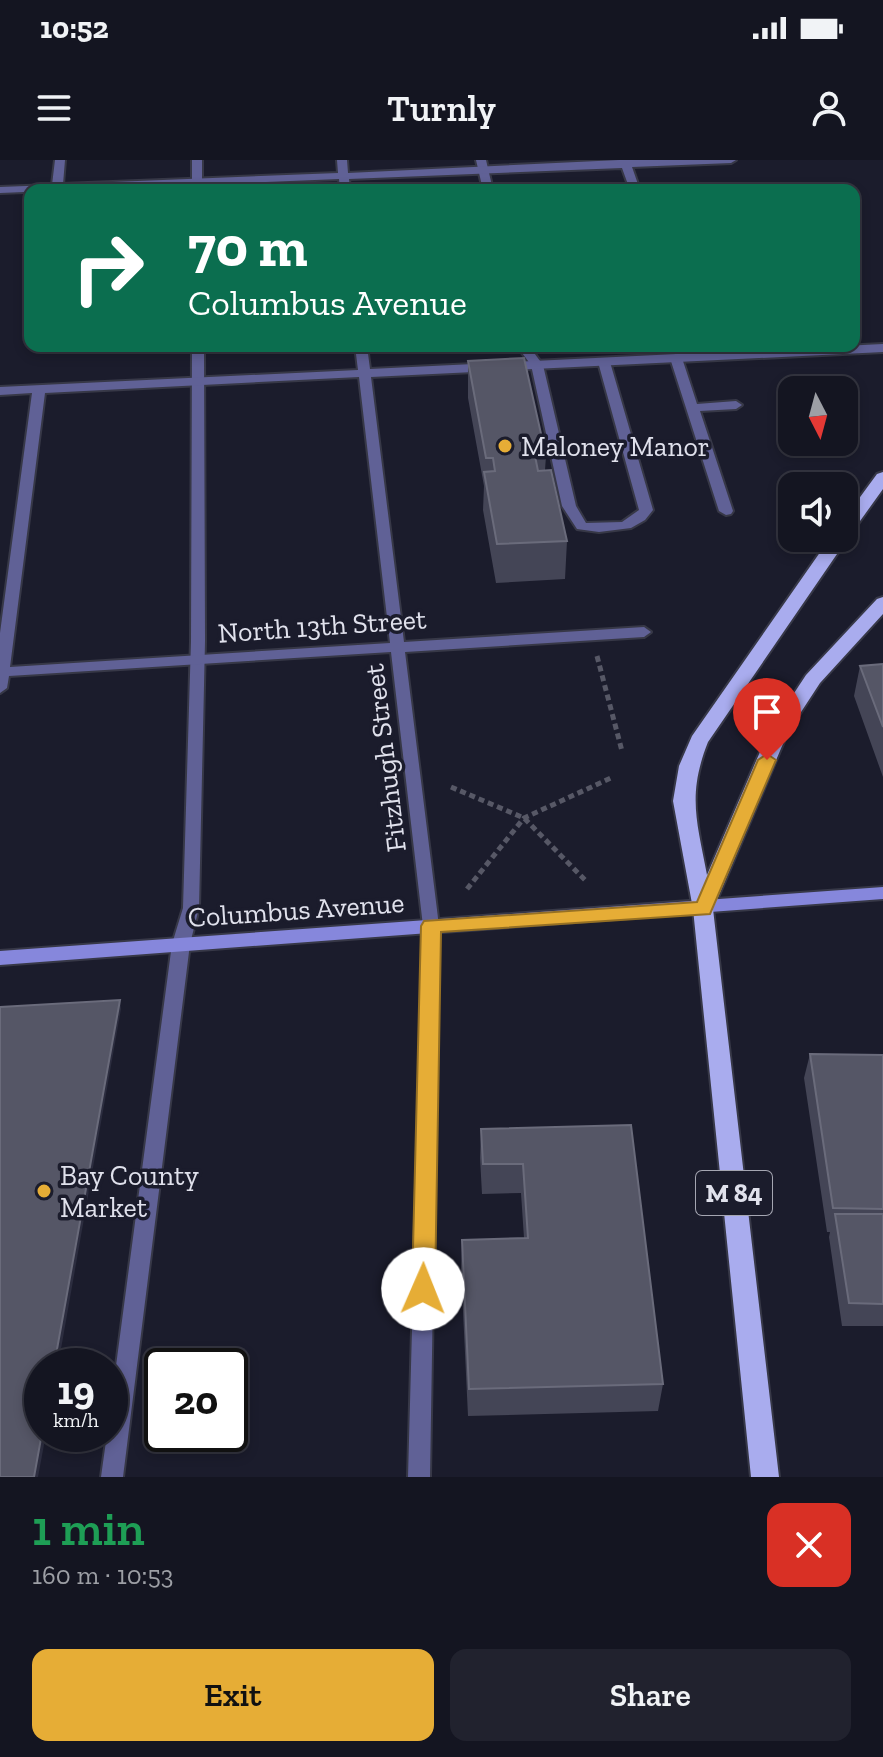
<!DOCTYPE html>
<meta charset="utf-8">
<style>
body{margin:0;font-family:"Zilla Slab",serif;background:#21222e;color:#f1f3f6;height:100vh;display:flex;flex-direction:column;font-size:30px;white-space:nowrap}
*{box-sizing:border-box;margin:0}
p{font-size:26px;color:#9d9fa5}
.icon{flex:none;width:44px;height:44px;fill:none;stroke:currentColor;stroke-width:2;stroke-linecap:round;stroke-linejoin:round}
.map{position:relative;height:1317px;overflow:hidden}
.drawer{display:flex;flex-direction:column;background:#141521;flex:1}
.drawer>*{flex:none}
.hud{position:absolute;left:24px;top:24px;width:836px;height:168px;border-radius:16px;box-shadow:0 4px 12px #0003,0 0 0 2px #33343f;background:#0b6e4f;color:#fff;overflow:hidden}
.needle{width:52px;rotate:174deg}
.buttons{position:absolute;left:778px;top:216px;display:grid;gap:16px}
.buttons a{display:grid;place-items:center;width:80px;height:80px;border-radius:16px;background:#141521;box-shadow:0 4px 12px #0003,0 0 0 2px #33343f;font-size:40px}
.speed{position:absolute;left:24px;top:1188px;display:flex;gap:16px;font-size:40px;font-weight:700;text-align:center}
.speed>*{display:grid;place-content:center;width:104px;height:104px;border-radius:50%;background:#141521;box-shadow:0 4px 12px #0003,0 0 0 2px #33343f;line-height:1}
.speed small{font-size:20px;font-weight:400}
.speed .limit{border:4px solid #111;border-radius:12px;background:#fff;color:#111}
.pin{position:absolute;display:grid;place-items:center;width:68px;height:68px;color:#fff;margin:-82px -34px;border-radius:50% 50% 50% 0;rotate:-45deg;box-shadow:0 0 8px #0007}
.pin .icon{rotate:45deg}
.me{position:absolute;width:88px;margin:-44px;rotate:1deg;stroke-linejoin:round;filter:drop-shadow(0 0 6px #0008)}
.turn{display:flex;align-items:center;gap:28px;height:168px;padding:0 32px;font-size:36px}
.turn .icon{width:104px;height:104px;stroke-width:2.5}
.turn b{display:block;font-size:56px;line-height:68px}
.round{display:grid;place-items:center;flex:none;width:84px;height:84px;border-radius:16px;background:#21222e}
.headline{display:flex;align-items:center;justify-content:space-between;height:136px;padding:0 32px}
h1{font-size:48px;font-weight:600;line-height:60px;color:#1e9e55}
.cta{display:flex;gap:16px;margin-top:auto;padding:16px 32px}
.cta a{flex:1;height:92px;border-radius:16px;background:#e6ad36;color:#111;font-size:32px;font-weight:600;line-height:92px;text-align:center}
.cta a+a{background:#21222e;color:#f1f3f6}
.status{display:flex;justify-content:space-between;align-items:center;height:56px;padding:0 40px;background:#141521;direction:ltr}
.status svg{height:22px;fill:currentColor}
header{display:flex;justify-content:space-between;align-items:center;height:104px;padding:0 32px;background:#141521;font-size:36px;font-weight:600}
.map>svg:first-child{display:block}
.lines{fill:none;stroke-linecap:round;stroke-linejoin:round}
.lane-casing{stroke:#373847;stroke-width:4}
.street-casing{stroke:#373847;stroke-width:4}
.secondary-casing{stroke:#373847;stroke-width:4}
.primary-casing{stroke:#373847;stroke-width:4}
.path{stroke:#575866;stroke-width:5;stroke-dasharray:6 4;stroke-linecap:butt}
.lane{fill:#606196;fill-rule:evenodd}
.street{fill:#606196;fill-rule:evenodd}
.secondary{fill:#8687dc;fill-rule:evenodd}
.primary{fill:#a9acee;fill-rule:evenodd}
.wall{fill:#444556}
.shaded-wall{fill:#2c2d3f}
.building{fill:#555666;stroke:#6a6b7b;stroke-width:2}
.route{fill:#e6ad36;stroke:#967023;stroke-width:2}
.poi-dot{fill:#e6ad36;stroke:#1b1c2c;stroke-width:3}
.labels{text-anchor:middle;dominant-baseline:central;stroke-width:7;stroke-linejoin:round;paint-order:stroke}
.shield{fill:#1b1c2c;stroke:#a5a6b2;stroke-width:2}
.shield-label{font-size:26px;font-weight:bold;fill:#e0e1ec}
.poi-label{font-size:28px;fill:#e0e1ec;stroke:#1b1c2c;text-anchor:start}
.street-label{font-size:28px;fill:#e0e1ec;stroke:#1b1c2c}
</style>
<div class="status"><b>10:52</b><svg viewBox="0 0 49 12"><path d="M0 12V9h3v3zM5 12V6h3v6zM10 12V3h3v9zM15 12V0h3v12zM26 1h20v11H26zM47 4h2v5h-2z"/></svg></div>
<header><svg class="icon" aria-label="menu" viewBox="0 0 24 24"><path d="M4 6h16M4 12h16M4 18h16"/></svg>Turnly<svg class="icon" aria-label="person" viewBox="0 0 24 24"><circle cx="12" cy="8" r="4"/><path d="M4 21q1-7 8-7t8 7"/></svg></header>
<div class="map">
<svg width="883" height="1317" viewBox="0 0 883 1317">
<rect width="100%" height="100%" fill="#1b1c2c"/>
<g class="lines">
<!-- lane casing -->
<g class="lane-casing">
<path id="lane" d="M192,0h10v30h-10z
M476,0h10l7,30h-10z
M192,186h12l1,295 -6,267 -9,36 -3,5h-12l-3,-5 11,-36 8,-267z
M517,186h12l14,19 33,141 10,17 36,-1 17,-12 -41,-148 6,-4 6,4 43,148 -8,10 -14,8 -32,4 -22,-3 -15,-23 -31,-141z
M676,194l6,4 15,46 39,-3 6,4 -6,4 -36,2 33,100 -2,3 -5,1 -7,-4 -49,-153z
M431,760l6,2 2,4 -9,551h-22l15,-551 2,-4z"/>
</g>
<!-- street casing -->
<g class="street-casing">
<path id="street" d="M55,0h10l-2,24 275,-11 -1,-13h10l1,13 271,-13h117l-5,3 -99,4 8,23h-10l-8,-22 -273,11 1,11h-10l-1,-11 -339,14v-6l52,-2z
M883,184v8l-512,25 33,265 240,-15 7,5 -7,5 -239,15 34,274 -2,4h-12l-2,-4 -32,-274 -382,24 -2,12 -7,5v-60l32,-240 -32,2v-8l358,-17 -3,-24h12l3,23zM359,217l31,266 -380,24 35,-274z
M181,778l6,1 3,5 -67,533h-22l6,-43h3v-23l62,-467 3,-5z"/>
</g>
<!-- secondary casing -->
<g class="secondary-casing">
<path id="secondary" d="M883,727v12l-883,66v-14z"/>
</g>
<!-- primary casing -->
<g class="primary-casing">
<path id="primary" d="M883,312v17l-33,46 -4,1 2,2 -140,204c-21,53 -11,80 -1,133l62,-144 37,-56 71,-76 6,-2v17l-63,69 -32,49 -75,177 66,568h-28l-58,-568 -20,-108 6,-35 13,-30 138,-198h14v-19l33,-45z"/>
</g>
<!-- path -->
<path class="path" d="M597,496l25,95
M451,627l73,31 62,63
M467,729l57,-71 87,-40"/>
<!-- lane -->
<use href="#lane" class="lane"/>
<!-- street -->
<use href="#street" class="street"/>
<!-- secondary -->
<use href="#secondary" class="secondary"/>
<!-- primary -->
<use href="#primary" class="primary"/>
</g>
<!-- wall -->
<path class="wall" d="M468,201l78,95 -1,14 22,71 -2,38 -69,4 -13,-73 1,-24 -16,-88z
M883,504v113l-29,-81 6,-30z
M810,894l73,1v271h-41l-13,-89 1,-5h-3l-23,-154z
M631,965l32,259 -5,27 -190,5 -7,-147 1,-29 62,-2 -3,-45 -39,1 -2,-36 1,-29z"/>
<!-- shaded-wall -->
<path class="shaded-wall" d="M120,840l1,9 -63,357h-4z
M42,1274h4l-8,43h-4z"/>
<!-- building -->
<path class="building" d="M524,198l22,98h-11l3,15 13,-1 16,71 -70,3 -13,-72 11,-1 -2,-13h-7l-18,-97z
M883,504v63l-23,-61z
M120,840l-66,366h-12v67l-8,44h-34v-470z
M810,894l73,1v154l-50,-1z
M631,965l32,259 -194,5 -7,-149 66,-2 -5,-74h-40l-2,-35z
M835,1054h48v90l-34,-1z"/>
<!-- route -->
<path class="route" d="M767,594l9,6 -66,154 -269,18 -6,357 -4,7 -8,3 -8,-3 -3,-7 9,-363 3,-5 273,-19 61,-142z"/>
<!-- markers -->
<g class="poi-dot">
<circle cx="505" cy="286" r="8"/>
<circle cx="44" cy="1031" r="8"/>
</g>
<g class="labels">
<!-- shield labels -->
<rect class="shield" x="696" y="1011" width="76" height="44" rx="6"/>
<g class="shield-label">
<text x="734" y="1033">M 84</text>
</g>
<!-- poi labels -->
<g class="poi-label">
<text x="521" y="286">Maloney Manor</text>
<text x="60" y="1015">Bay County<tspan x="60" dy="32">Market</tspan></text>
</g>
<!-- street labels -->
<g class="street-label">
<text transform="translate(322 466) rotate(-4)">North 13th Street</text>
<text transform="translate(385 598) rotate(-97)">Fitzhugh Street</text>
<text transform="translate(296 750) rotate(-4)">Columbus Avenue</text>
</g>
</g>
</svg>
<div class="buttons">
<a><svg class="needle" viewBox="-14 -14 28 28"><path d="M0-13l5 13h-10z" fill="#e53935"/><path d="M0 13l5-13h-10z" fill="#9d9fa5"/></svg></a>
<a><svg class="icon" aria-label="sound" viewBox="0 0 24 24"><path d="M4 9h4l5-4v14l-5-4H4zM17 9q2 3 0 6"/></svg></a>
</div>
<div class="speed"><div>19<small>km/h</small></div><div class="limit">20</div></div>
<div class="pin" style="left:767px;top:600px;background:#d93025"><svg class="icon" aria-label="arrive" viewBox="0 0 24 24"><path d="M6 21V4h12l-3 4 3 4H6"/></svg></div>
<svg class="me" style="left:423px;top:1129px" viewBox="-20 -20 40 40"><circle r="19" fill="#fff"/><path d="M0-13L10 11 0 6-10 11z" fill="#e6ad36"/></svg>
<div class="hud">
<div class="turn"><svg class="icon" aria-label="right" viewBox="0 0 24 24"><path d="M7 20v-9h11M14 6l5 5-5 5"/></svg><div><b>70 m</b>Columbus Avenue</div></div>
</div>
</div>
<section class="drawer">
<div class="headline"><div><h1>1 min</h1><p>160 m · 10:53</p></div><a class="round" style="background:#d93025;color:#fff"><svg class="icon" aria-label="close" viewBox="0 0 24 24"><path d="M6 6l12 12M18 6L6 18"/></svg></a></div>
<div class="cta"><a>Exit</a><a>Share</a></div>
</section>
